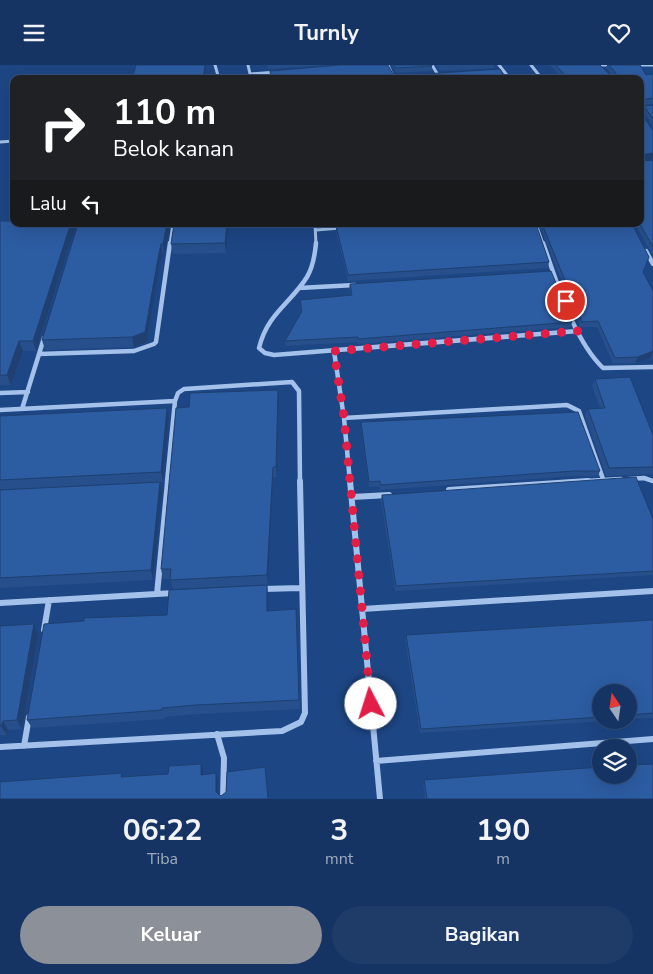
<!DOCTYPE html>
<html lang="id">
<style>
body{margin:0;font-family:"Nunito Sans",sans-serif;background:#1f3c69;color:#f1f3f6;height:100vh;display:flex;flex-direction:column;font-size:19px;white-space:nowrap}
*{box-sizing:border-box;margin:0}
p{font-size:16px;color:#9eaabe}
.icon{flex:none;width:28px;height:28px;fill:none;stroke:currentColor;stroke-width:2;stroke-linecap:round;stroke-linejoin:round}
.map{position:relative;height:734px;overflow:hidden}
.sheet{display:flex;flex-direction:column;background:#163463;flex:1}
.sheet>*{flex:none}
.banner{position:absolute;left:10px;top:10px;width:634px;height:152px;border-radius:10px;box-shadow:0 5px 20px #0002,0 0 0 1px #354f78;background:#202124;color:#fff;overflow:hidden}
.needle{width:32px;rotate:347deg}
.tools{position:absolute;left:592px;top:619px;display:grid;gap:10px}
.tools a{display:grid;place-items:center;width:45px;height:45px;border-radius:50%;background:#163463;box-shadow:0 5px 20px #0002,0 0 0 1px #354f78;font-size:25px}
.pin{position:absolute;display:grid;place-items:center;width:42px;height:42px;color:#fff;margin:-21px;border:2px solid #fff;border-radius:50%;box-shadow:0 1px 5px #0007}
.me{position:absolute;width:55px;margin:-28px;rotate:355deg;stroke-linejoin:round;filter:drop-shadow(0 0 4px #0008)}
.turn{display:flex;align-items:center;gap:18px;height:105px;padding:0 20px;font-size:22px}
.turn .icon{width:65px;height:65px;stroke-width:2.5}
.turn b{display:block;font-size:35px;line-height:42px}
.then{display:flex;align-items:center;height:48px;padding:0 20px;background:#0003;gap:10px;font-size:19px}
.eta{display:flex;justify-content:space-evenly;align-items:center;height:85px;text-align:center}
.eta b{font-size:30px;font-weight:700;line-height:35px}
.cta{display:flex;gap:10px;margin-top:auto;padding:10px 20px}
.cta a{flex:1;height:58px;border-radius:30px;background:#8c9099;color:#fff;font-size:20px;font-weight:700;line-height:58px;text-align:center}
.cta a+a{background:#1f3c69;color:#f1f3f6}
header{display:flex;justify-content:space-between;align-items:center;height:65px;padding:0 20px;background:#163463;font-size:22px;font-weight:700}
.map>svg:first-child{display:block}
.lines{fill:none;stroke-linecap:round;stroke-linejoin:round}
.street-far2{stroke:#a3c1ea;stroke-width:3}
.street-far1{stroke:#a3c1ea;stroke-width:4.5}
.street{stroke:#a3c1ea;stroke-width:6}
.wall{fill:#264f8b}
.shaded-wall{fill:#1f4071}
.building{fill:#2c5ca2;stroke:#1f4071}
.route{stroke:#e11d48;stroke-width:9;stroke-dasharray:0 16.2}
</style>
<header><svg class="icon" aria-label="menu" viewBox="0 0 24 24"><path d="M4 6h16M4 12h16M4 18h16"/></svg>Turnly<svg class="icon" aria-label="heart" viewBox="0 0 24 24"><path d="M12 20l-8-8c-3-5 5-10 8-4 3-6 11-1 8 4z"/></svg></header>
<div class="map">
<svg width="653" height="734" viewBox="0 0 653 734">
<rect width="100%" height="100%" fill="#1d4684"/>
<g class="lines">
<!-- street-far2 -->
<path class="street-far2" d="M215,0l4,14
M248,0l2,9 26,-2
M388,0l6,14
M432,0l6,10
M499,0l11,14
M531,0l11,14
M598,0h15
M634,0h19
M640,43l13,-1
M0,77l14,-1
M315,159l1,20
M536,159l7,20
M316,165l25,-2
M170,179l3,-20"/>
<!-- street-far1 -->
<path class="street-far1" d="M316,178c-1,11 -3,24 -9,34 -17,27 -40,37 -48,71l6,5 9,2 304,-24
M543,178c14,39 30,96 60,125l50,-1
M646,186l7,13
M299,223l56,-3
M334,286l10,67 6,64
M39,289l95,-3 20,-7 2,-2 14,-99
M0,328l28,-1
M22,344l22,-71
M0,345l175,-9
M344,353l223,-13 12,6 24,68
M629,414l15,-1 9,3
M167,417l8,-81 3,-8 6,-4 108,-7 7,9 1,91
M568,417l53,-3"/>
<!-- street -->
<path class="street" d="M350,416l30,318
M449,425l139,-9
M352,432l37,-2
M263,524l38,-1
M157,529l11,-113
M0,538l174,-10
M362,544l291,-18
M44,565l5,-30
M217,669l7,24 -1,41
M24,681l5,-29
M0,682l282,-16 19,-9 4,-9 -5,-232
M376,696l277,-22"/>
</g>
<!-- wall -->
<path class="wall" d="M267,0h63l-62,4z
M392,0h40v6l-36,2z
M436,0h58v3l-54,3z
M550,0h50l12,12h1l-7,-9 1,-3h33l6,10 7,-1v30l-13,1v-26h-78z
M653,40v22l-10,-16 1,-5z
M640,47l12,17 1,1v29l-12,2 12,-1v96l-18,-32h5z
M0,156l14,3h64l-8,18 -34,109h-13l-12,34h-11z
M171,159l-7,30h-1l-3,8 -13,80 -13,5 -89,3 -3,-10z
M229,159l-3,29 -53,1 -2,-10z
M333,159h30l-30,2z
M539,159h93l17,33 -6,16 10,18v69l-2,-3 -16,6 -22,1 -16,-37h-17z
M336,161l213,36 -1,6 -200,13 -12,-49z
M350,219l222,38 -1,5 -213,17 -1,-2 -72,4v-5l16,-29 -1,-12 51,-4 -2,-7z
M595,314l58,56v39l-47,2 -21,-60 3,-7 12,-1 -8,-22z
M279,336l-2,76h-4l-5,108 -95,4 -3,-10h-7l-2,-10z
M167,343l2,10 -6,64h-3l2,10 -9,88 -153,8v-172z
M361,357l239,49 -2,5h-25l-193,14 -1,-4 -10,1 -8,-60z
M382,430l271,24v56l-258,16 -14,-91z
M267,520l1,25 28,-1 4,100 -102,5 -33,3v2l-133,9 -5,-8 140,-105z
M653,555v98l-24,1v-26h-28v27h19l-200,13 -15,-93 1,-5z
M34,559l4,10 -16,95 -14,1 -1,5h-7v-109z
M424,715l229,19h-228l-2,-15z"/>
<!-- shaded-wall -->
<path class="shaded-wall" d="M205,0l1,9 -1,5h-2z
M653,88v6l-13,2v-6z
M71,159h7l-8,18 -34,109 -3,-10 35,-109z
M167,159h4l-7,30 -1,-10z
M227,159h2l-3,29 -1,-10z
M161,179l2,10 -3,8 -13,80 -13,5 -2,-10z
M19,276l4,10 -12,34 -4,-10z
M653,286l-2,6 -16,6 3,-6z
M278,325l1,11 -2,76 -1,-10z
M167,343l2,10 -6,64 -2,-10z
M273,402v10l-5,108 -1,-10z
M160,417l2,10 -9,88 -2,-10z
M267,520l1,10v25l-1,-9z
M34,559l4,10 -16,95 -5,-9z
M3,656l5,9 -1,5 -6,-9z
M201,699l3,8 -1,11 -2,-8z
M216,708l2,8v18l-2,-7z"/>
<!-- building -->
<path class="building" d="M136,0h69l-2,14h-71z
M340,0h48l6,11 106,-7 6,10h-235l-1,-8z
M394,0h38v1l-36,2z
M556,0h44l12,12 3,-1 1,-3 -7,-8h31l6,10 7,-1v24l-13,2v-21h-72z
M653,40v14l-9,-13z
M640,47l12,17 1,1v23l-13,2z
M640,95l1,1 12,-1v87l-13,-23z
M0,156h14v3h57l-3,8 -35,109h-14l-12,34h-7z
M78,159h89l-4,20h-2l-2,9 -14,79 -13,5 -90,3z
M174,159h53l-2,19 -54,1z
M382,159h154l13,38 -201,13 -12,-49z
M542,159h90l17,33 -6,15 10,19v60l-15,6 -23,1 -17,-37 -16,1z
M551,206l21,51 -214,17v-2l-73,4 17,-30 -2,-11 52,-5 -2,-11z
M630,312l23,58v32l-44,1 -21,-59 17,-1 -10,-29z
M278,325l-2,77h-3l-6,108 -97,5 1,-11h-10l15,-161 13,-1 1,-14z
M167,343l-6,64 -161,8v-64z
M578,347l22,59h-26l-194,14v-4l-11,1 -8,-60z
M636,412l17,42v52l-257,15 -14,-91z
M160,417l-9,88 -151,8v-88z
M267,520v26l29,-2 3,91 -103,5 -34,3v2l-135,10 17,-96 40,-3v-3l83,-3 2,-25z
M653,555v93l-24,2v-22h-28v24l-180,12 -15,-94z
M34,559l-17,96 -14,1 -2,5h-1v-100z
M201,699v11l15,-2v19l5,4 5,-4 1,-20 38,-5 3,32h-268v-17l122,-9 -1,4 47,-3 1,-8z
M653,699v35h-226l-3,-19 177,-13v8h28v-10z"/>
<g class="lines">
<!-- route -->
<path class="route" d="M371,639l-27,-286 -10,-67 244,-20 -12,-30"/>
</g>
</svg>
<div class="tools">
<a><svg class="needle" viewBox="-14 -14 28 28"><path d="M0-13l5 13h-10z" fill="#e53935"/><path d="M0 13l5-13h-10z" fill="#9eaabe"/></svg></a>
<a><svg class="icon" aria-label="layers" viewBox="0 0 24 24"><path d="M12 4l9 5-9 5-9-5zM3 14l9 5 9-5"/></svg></a>
</div>
<div class="pin" style="left:566px;top:236px;background:#d93025"><svg class="icon" aria-label="arrive" viewBox="0 0 24 24"><path d="M6 21V4h12l-3 4 3 4H6"/></svg></div>
<svg class="me" style="left:371px;top:639px" viewBox="-20 -20 40 40"><circle r="19" fill="#fff"/><path d="M0-13L10 11 0 6-10 11z" fill="#e11d48"/></svg>
<div class="banner">
<div class="turn"><svg class="icon" aria-label="right" viewBox="0 0 24 24"><path d="M7 20v-9h11M14 6l5 5-5 5"/></svg><div><b>110 m</b>Belok kanan</div></div>
<div class="then">Lalu<svg class="icon" aria-label="left" viewBox="0 0 24 24"><path d="M17 20v-9H6M10 6l-5 5 5 5"/></svg></div>
</div>
</div>
<section class="sheet">
<div class="eta">
<div><b>06:22</b><p>Tiba</p></div>
<div><b>3</b><p>mnt</p></div>
<div><b>190</b><p>m</p></div>
</div>
<div class="cta"><a>Keluar</a><a>Bagikan</a></div>
</section>
